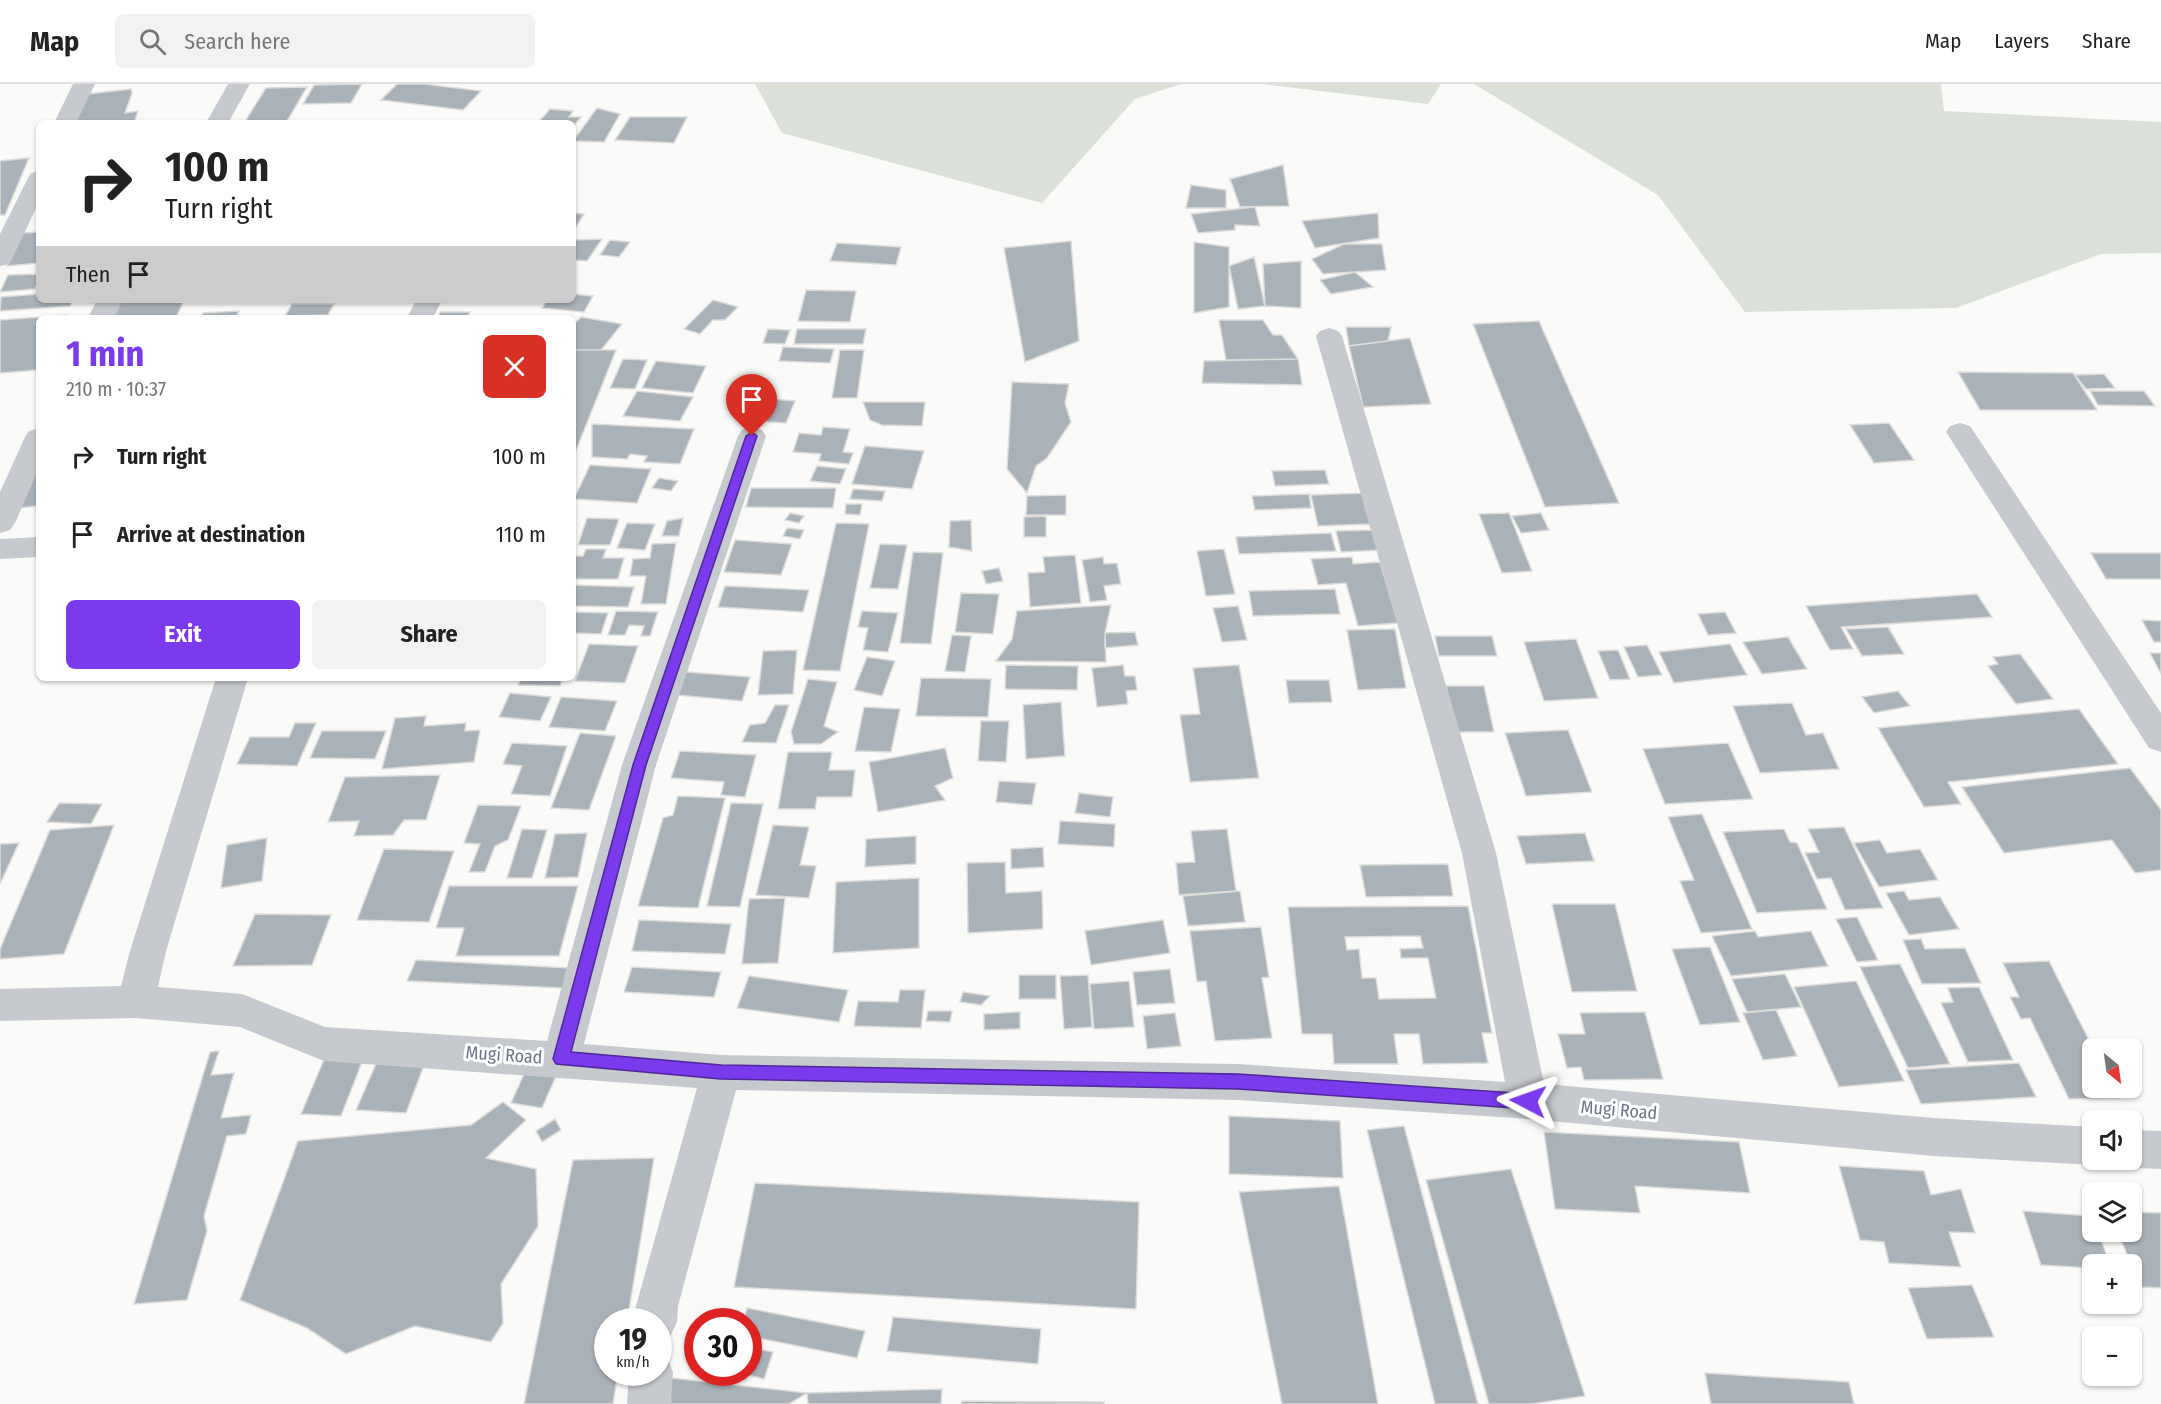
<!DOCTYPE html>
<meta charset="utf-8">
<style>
body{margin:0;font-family:"Fira Sans Condensed",sans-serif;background:#f2f2f2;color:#222;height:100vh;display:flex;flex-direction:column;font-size:22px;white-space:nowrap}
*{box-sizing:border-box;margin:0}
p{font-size:20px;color:#767676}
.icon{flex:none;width:33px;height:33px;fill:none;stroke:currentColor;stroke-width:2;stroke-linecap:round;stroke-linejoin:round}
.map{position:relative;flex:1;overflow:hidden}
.drawer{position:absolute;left:36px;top:231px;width:540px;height:366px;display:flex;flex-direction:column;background:#fff;border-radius:9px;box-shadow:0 2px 4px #0004}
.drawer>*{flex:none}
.guide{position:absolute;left:36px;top:36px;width:540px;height:183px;border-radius:9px;box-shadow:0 2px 4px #0004;background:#fff;color:#222;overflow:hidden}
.needle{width:39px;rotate:151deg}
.controls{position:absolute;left:2082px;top:954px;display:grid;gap:12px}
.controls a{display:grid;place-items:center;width:60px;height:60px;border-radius:9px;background:#fff;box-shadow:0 2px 4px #0004;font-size:30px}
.speed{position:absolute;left:594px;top:1224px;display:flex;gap:12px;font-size:30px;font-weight:700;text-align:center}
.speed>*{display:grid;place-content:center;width:78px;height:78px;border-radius:50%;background:#fff;box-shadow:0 2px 4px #0004;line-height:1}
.speed small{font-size:15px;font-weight:400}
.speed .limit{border:9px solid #d22;background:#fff;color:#111}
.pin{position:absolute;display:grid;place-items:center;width:51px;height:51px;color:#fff;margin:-62px -26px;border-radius:50% 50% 50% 0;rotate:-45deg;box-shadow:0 0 6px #0007}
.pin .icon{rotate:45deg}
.me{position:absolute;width:66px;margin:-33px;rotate:274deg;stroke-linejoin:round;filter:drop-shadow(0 0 4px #0008)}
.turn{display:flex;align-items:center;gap:21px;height:126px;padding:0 30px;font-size:27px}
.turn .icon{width:78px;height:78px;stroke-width:2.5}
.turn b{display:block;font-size:42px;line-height:51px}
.then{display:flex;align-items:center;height:57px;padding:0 30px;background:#0003;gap:12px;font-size:22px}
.round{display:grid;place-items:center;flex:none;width:63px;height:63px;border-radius:9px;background:#f2f2f2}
.head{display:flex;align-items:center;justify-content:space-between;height:102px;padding:0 30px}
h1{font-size:36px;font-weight:700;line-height:45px;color:#7c3aed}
.primary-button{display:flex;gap:12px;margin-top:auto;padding:12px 30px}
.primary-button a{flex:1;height:69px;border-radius:9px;background:#7c3aed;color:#fff;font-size:24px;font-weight:700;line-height:69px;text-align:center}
.primary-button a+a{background:#f2f2f2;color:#222}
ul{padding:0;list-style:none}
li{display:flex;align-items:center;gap:18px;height:78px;padding:0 30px}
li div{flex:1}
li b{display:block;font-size:22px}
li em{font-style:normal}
header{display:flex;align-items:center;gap:36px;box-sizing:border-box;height:84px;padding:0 30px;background:#fff;border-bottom:2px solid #e0e0e0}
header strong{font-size:28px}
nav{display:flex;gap:33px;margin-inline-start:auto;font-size:21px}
.search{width:420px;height:54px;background:#f2f2f2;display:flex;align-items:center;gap:15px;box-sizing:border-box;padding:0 21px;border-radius:9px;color:#767676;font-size:22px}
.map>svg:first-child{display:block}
.green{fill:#dbe1d9}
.building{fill:#aab2b9;stroke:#dcdcda;stroke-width:1.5;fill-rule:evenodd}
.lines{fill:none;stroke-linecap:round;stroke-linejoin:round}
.street{fill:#c6c9cd;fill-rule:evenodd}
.route{fill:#7c3aed;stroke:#51269a;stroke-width:1.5}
.labels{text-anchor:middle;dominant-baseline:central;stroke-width:6;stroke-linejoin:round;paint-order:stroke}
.street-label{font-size:18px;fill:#697888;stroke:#fff}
</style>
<header>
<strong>Map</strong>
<div class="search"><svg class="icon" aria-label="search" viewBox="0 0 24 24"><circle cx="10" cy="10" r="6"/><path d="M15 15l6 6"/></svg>Search here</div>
<nav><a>Map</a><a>Layers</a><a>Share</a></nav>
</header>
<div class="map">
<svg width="2161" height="1320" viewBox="0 0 2161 1320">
<rect width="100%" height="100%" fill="#fafaf8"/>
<!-- green -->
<path class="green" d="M755,0h426l-46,15 -93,104 -260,-70z
M1262,0h179l-13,20z
M1474,0h467l3,27 217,11v131l-60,1 -145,54 -211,4 -87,-117z"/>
<!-- building -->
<path class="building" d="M362,0l-11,19 -48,1 11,-19z
M397,0h27l57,7 -18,19 -82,-10z
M307,3l-21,36h-42l22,-35z
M131,5l1,4 -7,20 13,-2 -4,12h-59l12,-29z
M597,24l23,6 -16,28 -31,-1z
M550,25l23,2 -4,6h12l-8,10v-4h-35z
M630,33h57l-13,26 -59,-3z
M29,74l-24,57h-5v-54z
M1283,81l6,41 -49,1 -10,-28z
M1191,101l35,5v18h-40z
M1255,123l5,19 -25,-1v5l-37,3 -7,-19z
M573,129l11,1 -8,13 -3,-1z
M1378,129l1,25 -64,10 -13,-27z
M39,148v31l-32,3 16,-33z
M602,155l-15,22 -14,-1v-20z
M610,156l20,2 -11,15 -19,-2z
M1071,157l8,100 -54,21 -21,-114z
M1194,158l35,5v60l-35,6z
M837,159l64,4 -5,18 -66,-4z
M1344,160h38l4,26 -63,4 -11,-15z
M1254,173l11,49 -27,3 -9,-43z
M1301,177v47l-36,-2 -2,-42z
M1355,188l18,15 -42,7 -11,-14z
M39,190v6l-4,9 -35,3 8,-17z
M806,206l50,1 -6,31 -52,-1z
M39,210v6h34l-3,6 -70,5 1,-14z
M573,210l20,2 -9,16 -42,-4 5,-8h26z
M122,216h62l-8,18h-63z
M713,216l25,7 -13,13h-12l-13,14 -16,-5z
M292,220h42l-6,11 -43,1z
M239,227l-3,7h-35l2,-5z
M440,228h30l-3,6h-29z
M66,231l-1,3h-26l-1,52 -38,3v-53z
M581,233l41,7 -21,26h-28v-25z
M1219,236h44l10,15h9l16,24 -72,1z
M1539,237l80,182 -74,4 -72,-183z
M1346,243h45l-3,14 -39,5z
M768,245l22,1 -5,14 -22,-1z
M797,245h69l-3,15h-69z
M1410,254l21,66 -68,3 -14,-61z
M783,263l51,2 -4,14 -51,-2z
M573,266h43l-43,108z
M840,266h24l-7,48h-25z
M623,275l24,1 -12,29 -25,-1z
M1298,275l4,26 -100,-2 2,-22z
M656,277l50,5 -13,27 -51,-5z
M1958,288l115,1 24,37h-117z
M2104,290l11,14 -29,1 -11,-14z
M1012,298l57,2 -4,19 6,19 -24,36 -11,8 -9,27 -20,-24z
M637,307l56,6 -13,24 -57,-5z
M2090,307h54l11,15 -57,-1z
M749,313l46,4 -9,22 -46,-3z
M863,318h62l-3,24 -40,-1 -12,-5z
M1889,339l25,37 -40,3 -24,-38z
M592,340l102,5 -14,35 -36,-2 3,-6 -17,-2 -3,5 -35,-2z
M823,343l27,2 -7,23 10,1 -4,11 -30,-3 2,-7 -28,-2 6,-19 22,2z
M865,362l59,5 -12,38 -60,-5z
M39,377v45l-22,2z
M590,381l61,4 -14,34 -63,-4z
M817,382l29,3 -6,15 -30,-3z
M1325,386l4,14 -54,2 -3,-15z
M659,394l19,3 -7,10 -19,-3z
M751,404h85l-3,20 -87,-1z
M853,405l32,2 -3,10 -32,-2z
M1364,409l8,31 -54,2 -7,-31z
M1309,410l2,14 -56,2 -3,-14z
M1066,411v20h-40l1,-19z
M846,420h16l-2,11 -15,-1z
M790,429l14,3 -5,7 -14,-3z
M1509,429l23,58 -30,2 -23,-59z
M1541,429l8,17 -28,3 -9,-17z
M1046,432v21h-22v-20z
M587,434l32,1 -9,26h-32z
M683,434l-4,18h-17l5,-15z
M971,436l1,31 -23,-4 1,-26z
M627,439l28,1 -10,26 -28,-2z
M836,439l33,1 -29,147 -37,-1z
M787,444l17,2 -4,9 -17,-3z
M1375,446l7,20 -41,2 -5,-21z
M1331,449l5,18 -97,3 -3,-17z
M735,456l57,4 -11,31 -57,-3z
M676,459l-10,61h-25l5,-28h-16l3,-17 17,-1 2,-14z
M880,460l27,1 -9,44 -28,-1z
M586,465h20l-3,9h21l-6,21h-45v-23h10z
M1224,465l11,45 -29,2 -9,-45z
M913,468l30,1 -12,91 -31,-1z
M2091,469h70v26h-55z
M1075,471l6,48 -51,4 -2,-34 17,-1 -2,-15z
M1103,473l1,7 13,-1 4,21 -17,2 3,14 -17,2 -8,-42z
M1352,473l1,7 27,-2 18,61 -40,3 -12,-43 -28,2 -7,-26z
M999,484l4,13 -17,3 -4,-13z
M573,501l61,2 -6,20 -55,-1z
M725,502l84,4 -6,22 -85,-5z
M1335,505l5,25 -87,2 -4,-25z
M961,509l38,1 -6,40 -38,-2z
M1977,510l15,23 -151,10 12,22 -23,1 -24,-44z
M1111,521l-6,28 1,29 -110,-1 16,-22 5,-28z
M1238,522l9,34 -25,2 -9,-34z
M616,527l42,1 -8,24h-9l3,-10 -15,-1 -4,10h-17z
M862,527l36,2 -10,39 -25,-2 5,-22 -10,-1z
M573,528l35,1 -7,21 -28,-1z
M1725,528l11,21 -28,2 -10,-21z
M2142,536l19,1v21h-7z
M1888,543l16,27 -42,2 -16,-27z
M1395,545l11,59 -48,2 -11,-60z
M1135,548l3,13 -33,3v-15z
M952,551l19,1 -6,36 -20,-1z
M1435,552h57l5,20h-58z
M1788,553l19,32 -45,5 -19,-32z
M1576,555l22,59 -54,3 -20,-59z
M589,560l49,2 -13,37 -50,-2z
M1730,560l17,31 -73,8 -15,-31z
M1647,561l15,30 -24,2 -14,-30z
M797,566l-4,44 -35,1 5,-44z
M1618,566l12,29 -20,1 -12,-29z
M2150,569h11v21z
M2020,570l33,45 -37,5 -28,-38 10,-2 -5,-7z
M867,573l28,4 -13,35 -28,-6z
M1006,581l72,1 -1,24 -72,-1z
M1123,581l2,11h10l2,14 -11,1 2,13 -31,3 -5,-39z
M1239,581l20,113 -69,4 -10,-67 20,-1 -7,-46z
M674,587l76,6 -8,24 -76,-7z
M521,594h42l-3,8 -42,-1z
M921,594l70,1 -3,38 -72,-1z
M808,595l29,3 -13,44 14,6 -17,12h-27l-3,-12z
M1286,596h43l3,22 -43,1z
M1446,602h38l10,46h-38z
M1898,607l12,15 -36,7 -12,-16z
M510,609l41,4 -11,24 -41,-4z
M561,613l56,4 -12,30 -56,-4z
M1061,618l4,54 -39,3 -3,-54z
M1792,619l14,32 17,-2 16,36 -79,4 -27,-67z
M775,621h14l-13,38 -34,-1 8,-17 15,-2z
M864,623l36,2 -9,43 -36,-1z
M2079,625l39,55 -170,18 13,22 -37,3 -46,-79z
M426,632l-2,10 42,-3 -1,8 15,-1 -6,32 -92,7 13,-51z
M981,637h28l-3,41 -28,-1z
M295,639h21l-19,43 -60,-2 13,-27h39z
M1568,646l24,62 -66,4 -21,-63z
M322,647h64l-11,28 -65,-1z
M580,649l36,3 -27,74 -38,-2z
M512,659l55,3 -17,50 -39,-2 11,-28 -19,-2z
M1728,659l25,56 -88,5 -22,-55z
M945,664l8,30 -18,8 10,14 -67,12 -9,-50z
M680,667l76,4 -11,42 -24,-2 3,-13 -53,-4z
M788,668h44l-3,18h26l-3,27h-35l-2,12h-37z
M2130,684l31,42v60l-26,3 -23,-33 -108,13 -42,-66z
M440,691l-14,45h-22l-11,15 -39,1 5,-15 -31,1 17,-45z
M999,697l37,2 -4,22 -36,-3z
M1079,709l34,4 -3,20 -35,-4z
M678,712l47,2 -27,110 -60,-2 25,-88 10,-3z
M59,719l43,1 -11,20 -44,-2z
M731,719l32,1 -23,103 -33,-1z
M478,721l43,1 -13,34 -13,6 -10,26h-16l11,-28 -16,-1z
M1702,730l50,115 -51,4 -21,-52 14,-1 -26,-63z
M1060,737l55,3 -1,23 -56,-3z
M114,741l-50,129 -64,5v-10l50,-119z
M773,741l36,2 -9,38 16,1 -7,32 -53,-3z
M1844,743l39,81 -38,2 -14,-32 -14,1 -12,-26 14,-1 -11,-23z
M522,745l25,1 -15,48h-25z
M1227,745l9,62 -57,4 -3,-32 19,-1 -4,-31z
M1784,745l6,13 7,1 30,66 -70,4 -34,-81z
M587,749l-9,44 -33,1 10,-44z
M1585,749l9,28 -68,3 -9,-28z
M916,752v28l-51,3 1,-28z
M267,754l-5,43 -41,7 6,-43z
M1880,756l7,13 33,-4 18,31 -59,7 -25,-44z
M19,759l-19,41v-40z
M1043,763l1,20 -33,2v-20z
M384,765l70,2 -25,71 -72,-2z
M1005,778l1,31 36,-2 1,38 -75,4 -1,-70z
M1448,780l5,32 -87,1 -6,-32z
M919,794v70l-86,5 3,-71z
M449,802h129l-19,70h-103l8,-28h-28z
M1240,807l5,31 -57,4 -5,-30z
M1904,807l5,9 31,-3 19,32 -50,6 -23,-42z
M785,814l-7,65 -36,1 7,-65z
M1552,820h63l22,87 -65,1z
M1468,822l24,127h-10l6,30 -65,1 -4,-30h-25l4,30h-64l-2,-30h-30l-14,-127zM1420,852l3,12 -23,1 1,9h27l8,40 -57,1 -3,-21h-14l-3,-29 -12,1 -2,-13z
M255,830l76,1 -19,50 -79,1z
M1857,833l21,43 -21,2 -21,-43z
M639,836l92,4 -6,30 -93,-3z
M1163,836l7,33 -79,12 -6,-34z
M1261,843l8,50 -7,1 10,60 -57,3 -9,-60 -9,1 -7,-51z
M1755,847l3,6 53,-6 17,35 -97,10 -19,-40z
M1921,855l4,10 40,-1 16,35 -59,1 -19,-44z
M1710,863l30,75 -40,3 -28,-76z
M416,876l154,8 -7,20 -156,-7z
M2049,877l44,87 -1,40h20l6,10 -49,1 -39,-81 -9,1 -11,-22h9l-16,-34z
M1900,880l50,100 -42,4 -48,-101z
M632,883l89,5 -7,25 -90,-5z
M1170,885l5,34 -38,2 -4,-33z
M1785,890l16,33 -54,5 -15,-33z
M1019,891h37v24h-37z
M1088,891l4,52 -28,2 -4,-53z
M749,892l99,14 -9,32 -102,-14z
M1129,897l5,46 -40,2 -4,-45z
M1856,897l48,100 -65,6 -45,-100z
M1979,903l34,73 -45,2 -27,-59 12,-1 -5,-14z
M900,906h25l-4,38 -67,-2 4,-25 40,1z
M963,908l27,4 -9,9 -21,-3z
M1776,926l21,46 -34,4 -20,-47z
M928,927h24l-2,11 -24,-1z
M1020,928v17l-36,1v-16z
M1645,928l18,67 -79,1 -3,-13 -14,1 -9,-34h27l-5,-21z
M1175,929l6,33 -34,3 -4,-33z
M328,966l38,2 -25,64 -40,-2z
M219,967l-8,24 23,-2 -13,45 30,-3 -5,19 -19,2 -23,80 3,15 -20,69 -53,4 76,-252z
M379,973l47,3 -20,53 -50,-3z
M2019,979l17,34 -115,7 -15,-34z
M525,988l31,4 -14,32 -31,-5z
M503,1018l23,18 -40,38 50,11 2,57 -37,58 2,39 -12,19 -76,-16 -69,28 -39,-26 -67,-28 58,-159 173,-16z
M1229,1032l111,5 3,57 -114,-4z
M555,1035l6,11 -19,12 -6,-11z
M1404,1042l74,278h-43l-68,-274z
M1544,1048l195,10 11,51 -115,-7 5,27 -85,-4z
M654,1074l-27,164h-19v50h10l-5,32h-89l49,-244z
M1839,1082l85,5 7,24 30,-6 14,44 -26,-1 12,35 -72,-4 -5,-21 -24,-2z
M1511,1085l74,227 -54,8h-42l-63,-224z
M755,1099l384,19 -3,107 -402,-22z
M1339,1102l39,218h-96l-43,-212z
M2023,1127l69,5v16h6l12,32h-18v4l-51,-3z
M2132,1128l29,1v75l-21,-1 -22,-55h14z
M1972,1201l22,52 -67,2 -19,-51z
M747,1224l118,23 -8,27 -109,-22v-14h-5z
M893,1233l148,12 -3,35 -151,-13z
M748,1263l25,5 -9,27 -26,-7h10z
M1705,1289l144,9 5,22h-143z
M663,1293l144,16 -18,11h-131z
M942,1305l-1,15h-133l-1,-11z
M962,1317l142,1v2h-143z"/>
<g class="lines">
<!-- street -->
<path class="street" d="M73,0h22l-19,39h-22z
M228,0h22l-22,39h-22z
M39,87v31l-27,57 -3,5 -9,2v-32l28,-56 3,-5z
M97,216h26l-9,18h-26z
M416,216h26l-9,18h-26z
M1329,244l9,3 4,5 154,517 48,231 390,34 158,9v33h13l-13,5 -158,-9 -406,-37 -290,-19 -502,-10 -58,216 -1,16 -7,15 -12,5v-20h-25l3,-16 61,-218 -373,-27 -84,-34 -104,-9 -136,3v-32l121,-3 9,-35 86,-273h32l-82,273 -8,36 84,7 83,33 222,14 75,-276 116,-329 4,-6 10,-3 10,3 4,6 -110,329 -72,279 137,11 517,9 267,18 -43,-229 -146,-517 4,-5z
M1960,339l10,3 191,287v39l-12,-4 -203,-316 4,-6z
M39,344v40l-24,55 -5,7 -10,3v-41l25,-55 4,-6z
M39,453v20l-39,2v-20z
M2132,1046l29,1v38l-29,-1 -14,-6 -1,-2h15z
M658,1269l9,3 6,16 -2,32h-44l2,-32h29z"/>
</g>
<!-- route -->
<path class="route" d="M752,348l5,4 -111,329 -75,287 150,13 517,9 290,20 5,2 3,5 -3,6 -5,2 -290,-20 -517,-10 -165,-15 -3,-5 80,-294 113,-329z"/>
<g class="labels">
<!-- street labels -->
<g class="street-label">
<text transform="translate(504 971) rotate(4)">Mugi Road</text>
<text transform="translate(1619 1026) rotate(5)">Mugi Road</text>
</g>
</g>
</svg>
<div class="controls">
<a><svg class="needle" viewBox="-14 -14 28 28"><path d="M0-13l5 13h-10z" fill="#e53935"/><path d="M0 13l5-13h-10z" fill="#767676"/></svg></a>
<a><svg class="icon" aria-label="sound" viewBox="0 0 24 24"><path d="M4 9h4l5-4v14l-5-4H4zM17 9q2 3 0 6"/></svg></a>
<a><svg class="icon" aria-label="layers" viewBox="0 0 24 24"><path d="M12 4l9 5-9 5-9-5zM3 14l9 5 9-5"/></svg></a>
<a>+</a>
<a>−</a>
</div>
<div class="speed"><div>19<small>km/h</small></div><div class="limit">30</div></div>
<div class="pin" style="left:752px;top:352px;background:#d93025"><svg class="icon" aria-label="arrive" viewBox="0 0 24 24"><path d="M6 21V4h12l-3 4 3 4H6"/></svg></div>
<svg class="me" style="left:1528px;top:1017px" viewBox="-20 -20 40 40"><path d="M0-17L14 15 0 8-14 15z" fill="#7c3aed" stroke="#fff" stroke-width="4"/></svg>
<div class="guide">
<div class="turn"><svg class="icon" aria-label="right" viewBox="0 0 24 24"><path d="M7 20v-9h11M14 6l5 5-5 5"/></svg><div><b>100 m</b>Turn right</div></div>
<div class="then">Then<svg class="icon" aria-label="arrive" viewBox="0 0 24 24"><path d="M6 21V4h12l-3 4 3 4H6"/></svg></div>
</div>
<section class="drawer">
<div class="head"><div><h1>1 min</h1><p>210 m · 10:37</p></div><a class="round" style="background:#d93025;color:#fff"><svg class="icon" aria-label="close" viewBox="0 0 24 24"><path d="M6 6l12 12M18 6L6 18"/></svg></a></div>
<ul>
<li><svg class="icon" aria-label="right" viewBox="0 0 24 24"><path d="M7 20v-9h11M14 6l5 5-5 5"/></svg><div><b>Turn right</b></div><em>100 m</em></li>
<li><svg class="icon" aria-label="arrive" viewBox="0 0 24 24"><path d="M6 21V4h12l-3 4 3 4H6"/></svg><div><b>Arrive at destination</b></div><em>110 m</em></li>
</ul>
<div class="primary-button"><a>Exit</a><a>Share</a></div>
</section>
</div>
